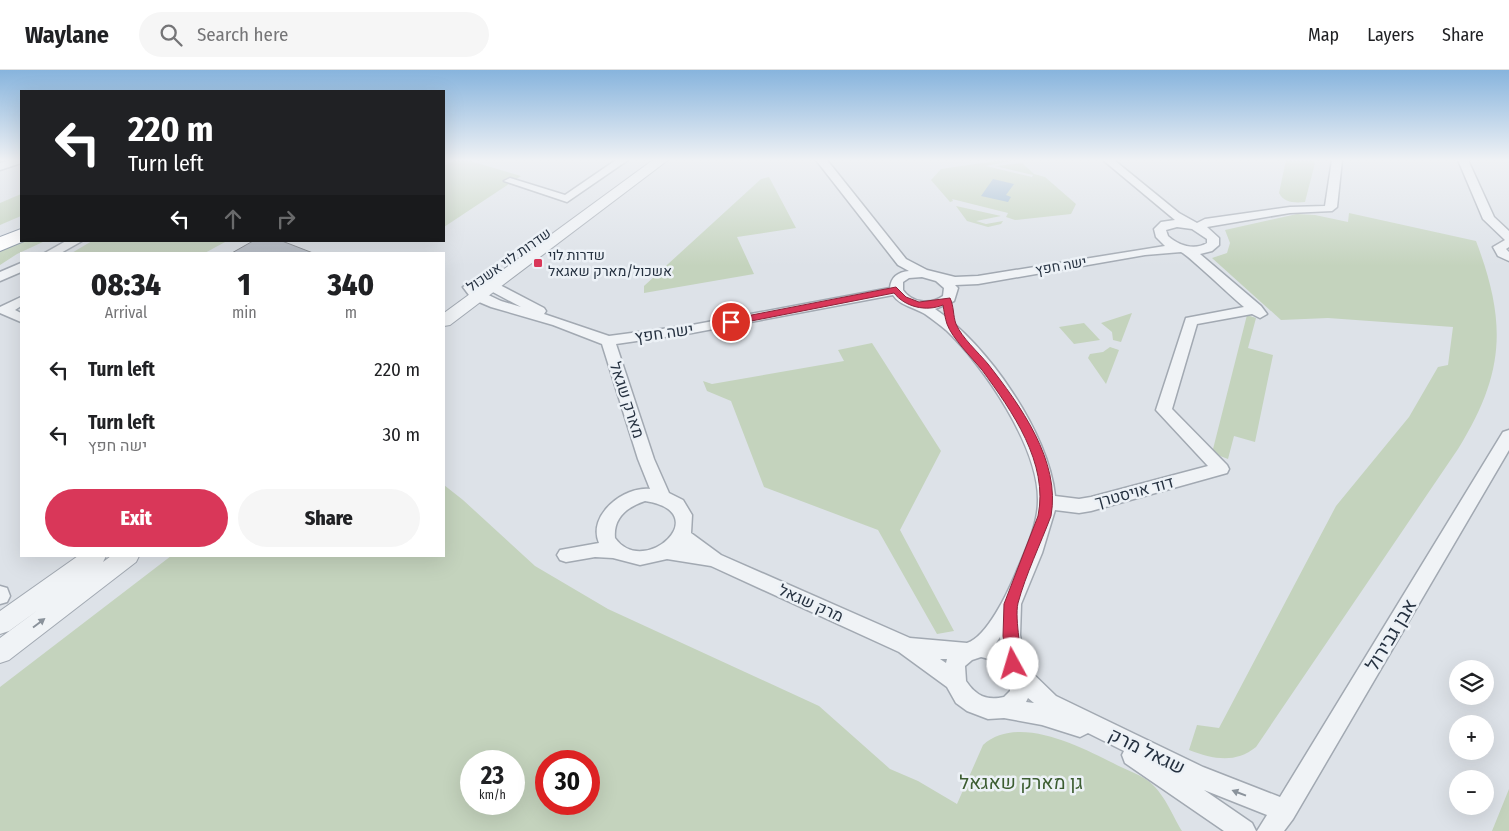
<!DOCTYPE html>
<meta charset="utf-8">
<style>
body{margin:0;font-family:"Fira Sans Condensed",Heebo,sans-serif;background:#f6f6f6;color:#202124;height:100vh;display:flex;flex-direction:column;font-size:19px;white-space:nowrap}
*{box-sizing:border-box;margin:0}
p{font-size:16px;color:#757577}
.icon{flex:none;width:28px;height:28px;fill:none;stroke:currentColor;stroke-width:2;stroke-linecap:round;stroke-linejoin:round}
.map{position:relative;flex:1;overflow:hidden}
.details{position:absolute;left:20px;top:182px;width:425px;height:305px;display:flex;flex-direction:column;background:#fff;border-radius:0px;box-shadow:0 5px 20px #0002}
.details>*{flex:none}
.hud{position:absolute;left:20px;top:20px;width:425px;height:152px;border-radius:0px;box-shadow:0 5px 20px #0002;background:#202124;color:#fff;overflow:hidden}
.buttons{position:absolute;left:1449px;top:590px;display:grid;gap:10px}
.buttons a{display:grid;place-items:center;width:45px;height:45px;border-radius:50%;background:#fff;box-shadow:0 5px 20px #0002;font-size:25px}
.speed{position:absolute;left:460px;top:680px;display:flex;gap:10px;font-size:25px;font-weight:700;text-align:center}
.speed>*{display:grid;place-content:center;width:65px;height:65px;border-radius:50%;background:#fff;box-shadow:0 5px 20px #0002;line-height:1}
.speed small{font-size:12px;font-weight:400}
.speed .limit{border:8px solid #d22;background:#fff;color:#111}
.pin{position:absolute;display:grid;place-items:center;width:42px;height:42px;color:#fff;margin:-21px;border:2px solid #fff;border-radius:50%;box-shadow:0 1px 5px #0007}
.me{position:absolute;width:55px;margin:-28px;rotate:354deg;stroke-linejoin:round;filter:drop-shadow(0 0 4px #0008)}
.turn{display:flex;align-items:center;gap:18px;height:105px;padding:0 25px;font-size:22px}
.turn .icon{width:65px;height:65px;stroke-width:2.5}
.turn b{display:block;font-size:35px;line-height:42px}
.lanes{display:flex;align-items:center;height:48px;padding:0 25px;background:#0003;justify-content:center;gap:25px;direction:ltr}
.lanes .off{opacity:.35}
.eta{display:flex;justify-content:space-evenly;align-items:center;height:85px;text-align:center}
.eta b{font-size:30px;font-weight:800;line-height:35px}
.cta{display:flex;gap:10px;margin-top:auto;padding:10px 25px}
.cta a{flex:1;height:58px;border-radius:30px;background:#d93759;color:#fff;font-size:20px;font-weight:800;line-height:58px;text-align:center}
.cta a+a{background:#f6f6f6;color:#202124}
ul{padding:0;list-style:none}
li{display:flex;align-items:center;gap:15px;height:65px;padding:0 25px}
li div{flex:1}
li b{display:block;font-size:19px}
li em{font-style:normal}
header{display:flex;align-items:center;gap:30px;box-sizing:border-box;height:70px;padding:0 25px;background:#fff;border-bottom:1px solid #e0e0e0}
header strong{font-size:24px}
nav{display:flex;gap:28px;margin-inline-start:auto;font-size:18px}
.search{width:350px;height:45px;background:#f6f6f6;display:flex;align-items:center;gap:12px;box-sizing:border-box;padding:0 18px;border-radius:28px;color:#757577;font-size:19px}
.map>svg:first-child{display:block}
.green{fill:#c4d3bd;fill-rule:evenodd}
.water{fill:#95b3cc}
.building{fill:#b4bbc5;stroke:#7e838a}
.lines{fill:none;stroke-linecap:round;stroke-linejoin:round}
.minor-casing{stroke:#a2a9b2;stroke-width:3}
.tertiary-casing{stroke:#a2a9b2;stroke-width:2}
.trunk-casing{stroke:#8390a0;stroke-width:2}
.minor{fill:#f0f3f6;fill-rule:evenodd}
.tertiary{fill:#f0f3f6;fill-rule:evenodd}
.trunk{fill:#fff;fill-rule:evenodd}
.oneway{fill:#8a929b}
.route{fill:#d93759;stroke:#8d243a}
.poi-dot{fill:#d93759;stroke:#ecf1f6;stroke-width:2}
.labels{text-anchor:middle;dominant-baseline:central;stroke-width:5;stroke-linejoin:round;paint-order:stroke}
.far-poi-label{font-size:14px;fill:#253140;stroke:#ecf1f6;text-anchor:start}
.far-street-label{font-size:14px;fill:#253140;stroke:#ecf1f6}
.street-label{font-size:16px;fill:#253140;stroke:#ecf1f6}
.near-street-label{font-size:19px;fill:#253140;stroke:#ecf1f6}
.near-park-label{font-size:19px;fill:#3c5d31;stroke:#ecf1f6}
</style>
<header>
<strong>Waylane</strong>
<div class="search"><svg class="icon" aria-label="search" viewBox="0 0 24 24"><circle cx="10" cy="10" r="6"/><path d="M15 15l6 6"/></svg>Search here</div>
<nav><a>Map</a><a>Layers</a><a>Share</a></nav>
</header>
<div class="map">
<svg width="1509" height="761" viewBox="0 0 1509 761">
<rect width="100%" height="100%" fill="#dde2e8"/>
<!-- green -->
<path class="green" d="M455,90h12l54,16 -77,51v-61z
M1002,90h14l-30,6 46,11 1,-2 -38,-9 27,-3 12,11 11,3 31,27 -5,10 -56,6 -9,-3 2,-4 -56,-14 1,2 -3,1 -19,-22 10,-11z
M1286,90h27l2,3 -10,39c-10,1 -21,1 -26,-9z
M769,107l27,51 -59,9 17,37 -110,19v-7l117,-107z
M21,124v22l-21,9v-22z
M956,136l45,10 -25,5 10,3 17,-3 -2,3 -13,3 -21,-6z
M1349,143l127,28c31,82 29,132 -18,208l-202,298c-21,17 -43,12 -67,3l8,-25 22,3 117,-222 73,-89 29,-50 10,-2 5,-38 -125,-9 -47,2 -69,-62 15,-5 3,-10 -5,-13 72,-16 18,1 33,7z
M22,171h23l-28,13 -17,11v-14z
M92,171h120l13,1 -22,12h-133z
M1132,243l-11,29 -8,-2 -1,-8 -11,-9z
M1247,245l9,3 -8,30 25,7 -18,87 -21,-6 -6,23 -16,-6z
M1084,253l16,17 -26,4 -15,-17z
M872,273l69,108 -41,79 54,101 -17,3 -59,-104 -114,-43 -33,-86 -24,-10 -4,-10 9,3 132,-23 -6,-11z
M1110,277l9,3 -13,34 -18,-26 2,-4 13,-2z
M444,415l19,15 72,66 73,43 211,97 71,63 28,12 39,23 26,-59c34,-31 96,1 130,18 11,6 24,10 34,17 17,12 25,35 35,51h-1182v-144l171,-131h273zM471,691h43v43h-43zM546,691h43v43h-43z
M1509,719v42h-17z"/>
<!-- water -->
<path class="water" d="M993,109l21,5 -8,11 5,2 -3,5 -27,-6z"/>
<!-- building -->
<path class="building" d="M253,171h29l31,12 -1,1h-82z"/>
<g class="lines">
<!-- minor casing -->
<g class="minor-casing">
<path id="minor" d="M10,90h11v3l-21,7v-7z
M616,90h12l-61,42 -63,-21 6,-3 55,17z
M816,90h11l79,99 21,11 28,7 23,-1 187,-30 -9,-9 -2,-8 7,-7 14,-2 -72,-60h11l65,53 18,10 8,-4 85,-12 35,-1 7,-46h10l-5,47 -5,4 -42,2 -83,14 12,11v7l-7,6 -12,3 61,52 6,8 -7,4 -8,-4 -55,10 -25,85 55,56 2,4 -2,4 -136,38 -12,2 -24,-3 -13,43 -21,51 -1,31 5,31 31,30 147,71 77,30 223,-365 6,-2v20l-216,369 -9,12h-27l10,-16 -63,-25 48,33 4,8h-32l-99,-68 -3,-8 2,-4 -36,-18 -8,4 -38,-12 -38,-7 -16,1 -21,-8 -11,-8 -9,-16 -48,-35 -188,-86 -44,-7 -27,6 -27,-7 -18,-1 -29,5 -6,-2 -3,-5 3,-5 39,-7c-12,-28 25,-57 51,-54l-12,-30 -36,-115 -49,-19 -62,-18 -19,-8 -9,-12 7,-4h26l48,25 2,3 -2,3 65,22 83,-11 198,-37c1,-11 8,-16 19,-17l-11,-6zM1177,157l15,2 15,10v4c-13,8 -29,2 -39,-7l-2,-6zM1181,182c6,2 53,47 63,55l-58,11 -30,92 52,56 -117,31 -12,2 -24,-3c-6,-63 -68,-152 -120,-187l19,-8 4,-13 -3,-3 23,-1 167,-29zM922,207l14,4 8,7 -1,8c-13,9 -31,7 -40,-6v-8l6,-4zM489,220l32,17 -20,-6 -21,-10zM893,225c7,11 21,12 32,19 7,5 14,10 21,16 38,36 93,117 92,171 0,24 -13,50 -22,72 -8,19 -29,64 -49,70l-57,-5 -189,-83 -30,-22 1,-18 -9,-15 -14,-7 -15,-34 -38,-115 76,-11zM645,431c72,11 -1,78 -30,37 -2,-20 12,-31 30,-37zM1000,567l1,8 -5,-2zM981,587c19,4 30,14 29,34l-6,6c-17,4 -28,-1 -38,-16l-1,-15 7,-6zM940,589h7l-1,4zM1028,628l6,5 -8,-1z
M1458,90h10l26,57 15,14v16l-3,2 3,3v9l-11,-5 -5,-9 12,-7 -22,-21z
M66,171h16l-23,13h-16z
M21,193v9l-21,9v-9z
M21,227v9l-6,4 6,3v9l-21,-9v-6z
M0,516l7,2 3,8 -3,6 -7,2z"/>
</g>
<!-- tertiary casing -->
<g class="tertiary-casing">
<path id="tertiary" d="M653,90h15l-218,165 -6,1v-13z
M78,486h28l-3,6 8,-6h28l-3,6 -127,98 -9,3v-25l38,-28 -29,21 -9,3v-23z"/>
</g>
<!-- trunk casing -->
<g class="trunk-casing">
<path id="trunk" d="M21,159v12h3l-24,10v-14z"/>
</g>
<!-- minor -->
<use href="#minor" class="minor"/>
<!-- tertiary -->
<use href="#tertiary" class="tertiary"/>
<!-- trunk -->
<use href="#trunk" class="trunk"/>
</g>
<!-- one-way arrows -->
<defs><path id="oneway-solid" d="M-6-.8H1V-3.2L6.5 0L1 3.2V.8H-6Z" transform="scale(1.25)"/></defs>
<g class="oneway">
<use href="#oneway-solid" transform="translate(39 553) rotate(-37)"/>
<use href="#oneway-solid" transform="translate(1239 723) rotate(-159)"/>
</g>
<!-- sky -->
<linearGradient id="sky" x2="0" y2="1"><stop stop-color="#87b4dd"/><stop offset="0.46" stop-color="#f0f2f5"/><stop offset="1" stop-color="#f0f2f5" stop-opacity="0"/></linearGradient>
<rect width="1509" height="196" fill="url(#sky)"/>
<!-- route -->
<path class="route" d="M896,217l10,10 13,5 31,-4c4,8 3,18 6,26 6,14 22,28 32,40 32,41 73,97 63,152 -11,29 -25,58 -33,87 -4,18 6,52 0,65l-5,2 -5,-2 -5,-32 1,-32 34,-88c11,-53 -26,-105 -56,-146 -10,-12 -30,-32 -35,-46 -2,-6 -3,-13 -4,-19 -17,7 -38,2 -49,-12l-163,32 -5,-3 5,-3z"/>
<!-- markers -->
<rect class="poi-dot" x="533" y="188" width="10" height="10" rx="2.5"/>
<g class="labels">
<!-- far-poi labels -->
<g class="far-poi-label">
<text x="548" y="185">שדרות לוי<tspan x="548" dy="16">אשכול/מארק שאגאל</tspan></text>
</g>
<!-- far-street labels -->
<g class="far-street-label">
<text transform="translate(509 190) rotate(-35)">שדרות לוי אשכול</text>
<text transform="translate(1061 196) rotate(-10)">ישה חפץ</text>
</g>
<!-- street labels -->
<g class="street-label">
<text transform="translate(664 263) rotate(-8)">ישה חפץ</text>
<text transform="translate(627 330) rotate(72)">מארק שגאל</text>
<text transform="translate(1134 422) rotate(-15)">דוד אויסטרך</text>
<text transform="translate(811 533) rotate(24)">מרק שגאל</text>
</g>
<!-- near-street labels -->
<g class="near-street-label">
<text transform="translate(1391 565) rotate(-59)">אבן גבירול</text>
<text transform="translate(1147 681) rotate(26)">שגאל מרק</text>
</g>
<!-- near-park labels -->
<g class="near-park-label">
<text x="1021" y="712">גן מארק שאגאל</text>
</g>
</g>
</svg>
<div class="buttons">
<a><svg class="icon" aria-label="layers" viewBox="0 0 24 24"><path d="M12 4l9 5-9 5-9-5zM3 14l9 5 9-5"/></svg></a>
<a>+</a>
<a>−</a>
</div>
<div class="speed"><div>23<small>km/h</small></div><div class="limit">30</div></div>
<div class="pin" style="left:731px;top:252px;background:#d93025"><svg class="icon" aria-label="arrive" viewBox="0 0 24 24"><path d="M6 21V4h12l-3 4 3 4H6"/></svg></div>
<svg class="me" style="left:1013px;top:594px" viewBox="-20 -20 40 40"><circle r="19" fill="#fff"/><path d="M0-13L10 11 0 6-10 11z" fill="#d93759"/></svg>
<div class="hud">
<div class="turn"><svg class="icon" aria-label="left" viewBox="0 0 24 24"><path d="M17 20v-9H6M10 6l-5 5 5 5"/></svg><div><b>220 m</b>Turn left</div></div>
<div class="lanes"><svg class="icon" aria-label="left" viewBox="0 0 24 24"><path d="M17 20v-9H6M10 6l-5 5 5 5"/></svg><svg class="icon off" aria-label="ahead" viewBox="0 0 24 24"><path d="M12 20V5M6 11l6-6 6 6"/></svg><svg class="icon off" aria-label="right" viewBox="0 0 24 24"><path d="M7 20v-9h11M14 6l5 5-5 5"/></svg></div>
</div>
<section class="details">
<div class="eta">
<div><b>08:34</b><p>Arrival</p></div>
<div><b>1</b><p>min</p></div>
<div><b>340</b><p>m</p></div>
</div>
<ul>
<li><svg class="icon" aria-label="left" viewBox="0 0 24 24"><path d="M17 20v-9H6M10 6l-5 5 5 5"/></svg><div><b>Turn left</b></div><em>220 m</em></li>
<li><svg class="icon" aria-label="left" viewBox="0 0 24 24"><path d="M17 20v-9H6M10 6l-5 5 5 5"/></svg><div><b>Turn left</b><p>ישה חפץ</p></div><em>30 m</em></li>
</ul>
<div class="cta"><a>Exit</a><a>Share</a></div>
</section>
</div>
